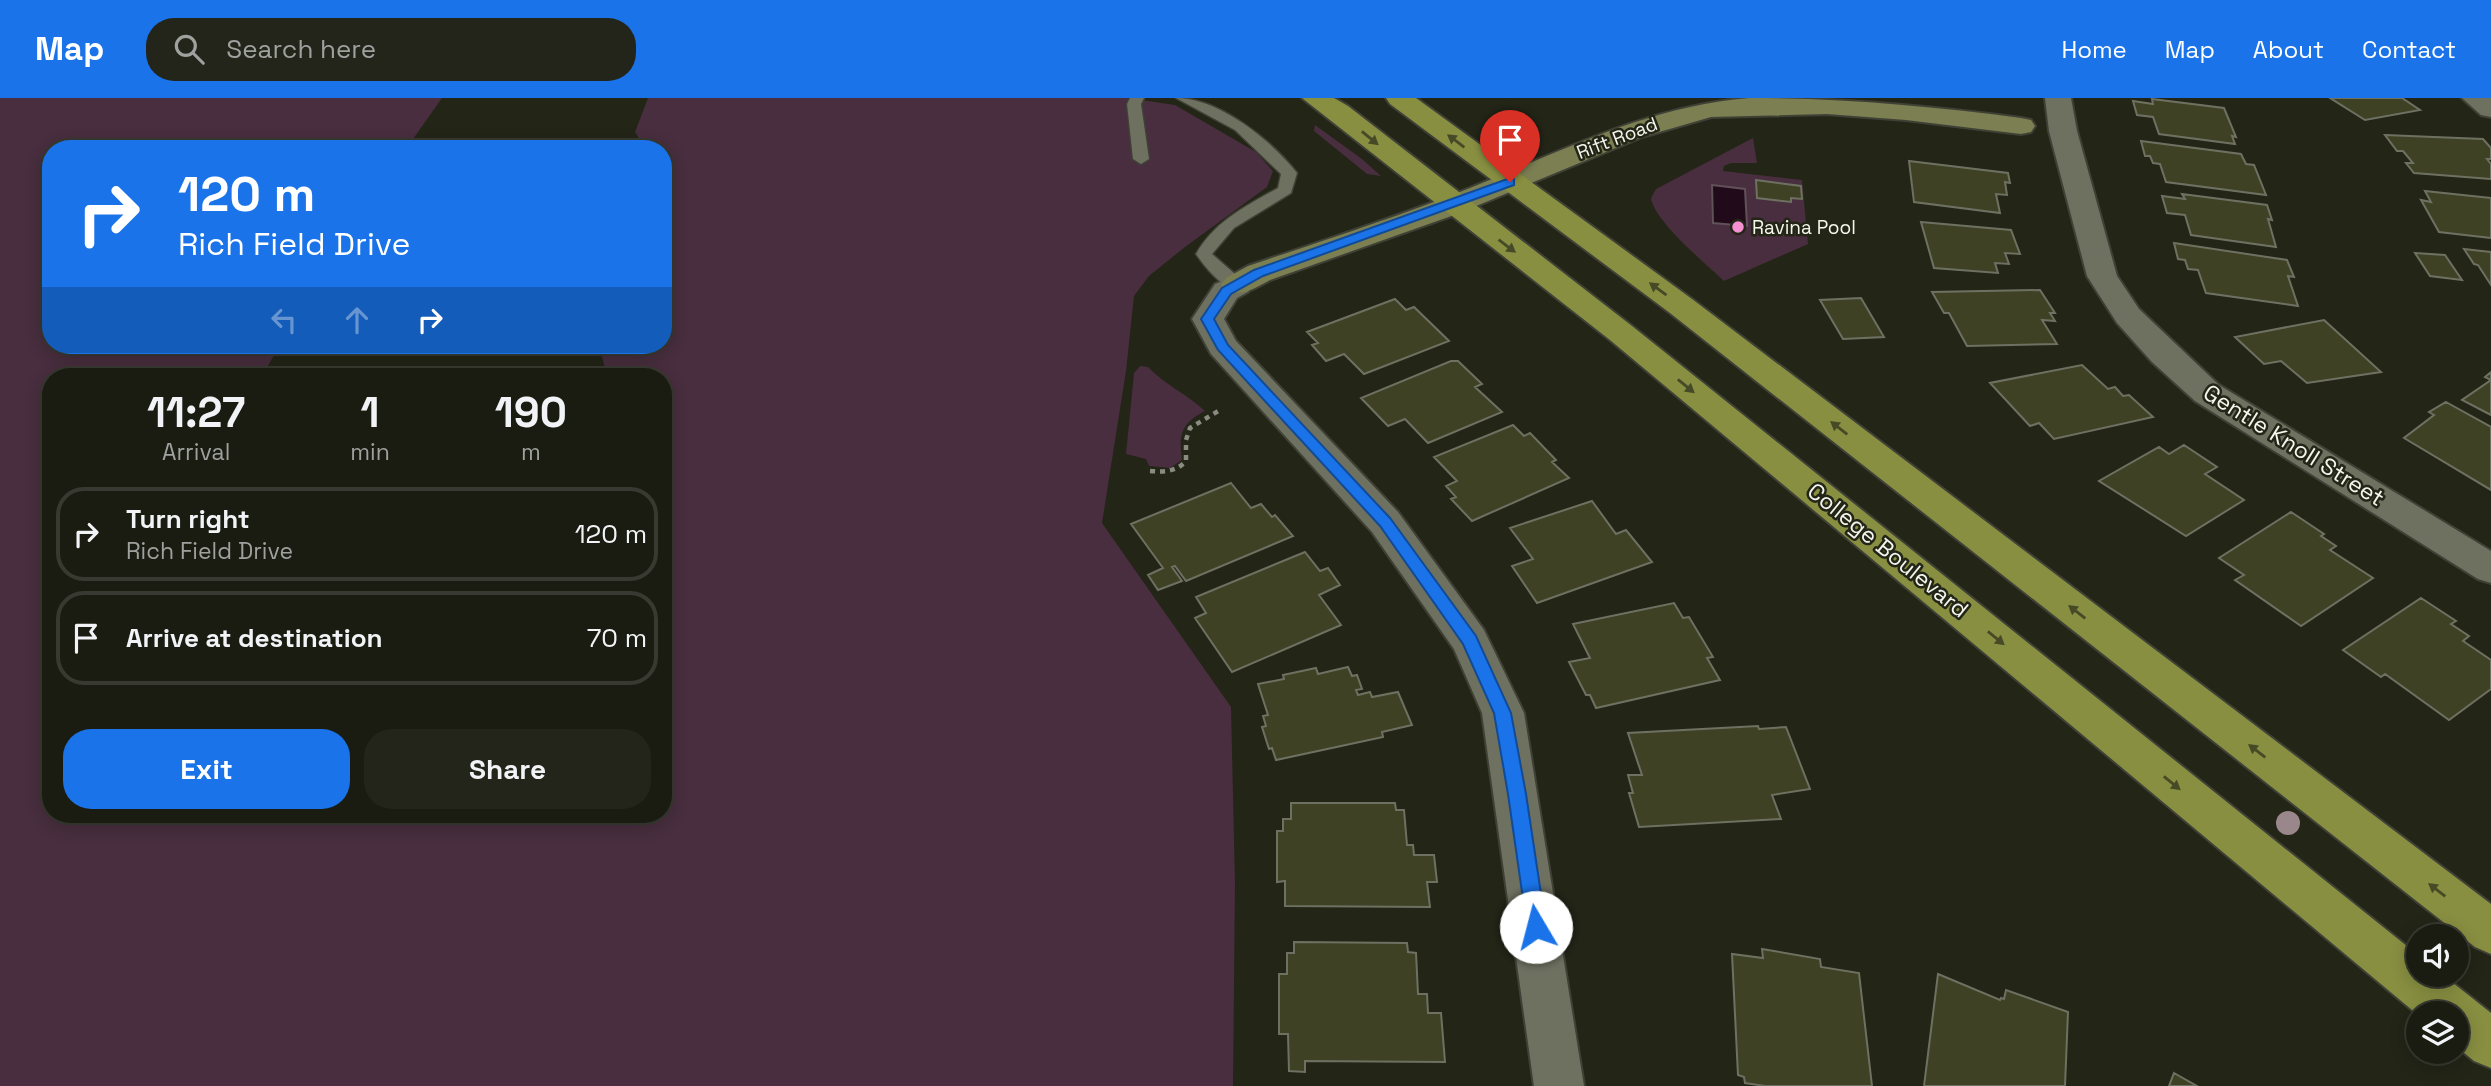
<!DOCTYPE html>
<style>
body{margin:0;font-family:"Space Grotesk",sans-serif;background:#23251a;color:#f1f3f6;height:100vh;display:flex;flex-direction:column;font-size:26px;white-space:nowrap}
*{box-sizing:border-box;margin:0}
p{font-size:23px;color:#9fa19f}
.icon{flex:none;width:38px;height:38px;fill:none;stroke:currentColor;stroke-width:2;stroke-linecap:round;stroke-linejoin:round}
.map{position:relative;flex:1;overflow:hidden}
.panel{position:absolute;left:42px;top:270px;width:630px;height:455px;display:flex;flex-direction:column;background:#1a1c11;border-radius:28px;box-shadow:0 4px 18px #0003,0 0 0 2px #383a31}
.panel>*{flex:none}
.hud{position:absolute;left:42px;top:42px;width:630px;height:214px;border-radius:28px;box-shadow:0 4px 18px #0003,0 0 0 2px #383a31;background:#1a73e8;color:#fff;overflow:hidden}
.fabs{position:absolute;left:2406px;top:826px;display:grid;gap:14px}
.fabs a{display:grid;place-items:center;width:63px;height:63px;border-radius:50%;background:#1a1c11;box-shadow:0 4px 18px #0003,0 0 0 2px #383a31;font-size:35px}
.pin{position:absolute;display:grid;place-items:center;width:60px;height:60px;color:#fff;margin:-72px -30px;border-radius:50% 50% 50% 0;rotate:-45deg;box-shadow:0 0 7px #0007}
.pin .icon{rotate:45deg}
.me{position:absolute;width:77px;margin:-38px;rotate:352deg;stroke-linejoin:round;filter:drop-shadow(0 0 5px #0008)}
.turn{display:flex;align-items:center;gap:24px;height:147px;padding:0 21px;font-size:32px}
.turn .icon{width:91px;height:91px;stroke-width:2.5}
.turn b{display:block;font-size:49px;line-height:60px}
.lanes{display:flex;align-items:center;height:66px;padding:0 21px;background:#0003;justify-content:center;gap:35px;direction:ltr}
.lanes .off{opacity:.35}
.eta{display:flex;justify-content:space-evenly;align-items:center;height:119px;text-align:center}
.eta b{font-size:42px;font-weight:600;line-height:49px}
.cta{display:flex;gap:14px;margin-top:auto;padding:14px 21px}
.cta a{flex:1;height:80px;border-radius:28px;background:#1a73e8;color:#fff;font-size:28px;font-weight:600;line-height:80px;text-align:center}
.cta a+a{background:#23251a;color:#f1f3f6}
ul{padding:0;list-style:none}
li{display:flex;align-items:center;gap:21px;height:94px;margin:0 14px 10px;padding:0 7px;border:4px solid #383a31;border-radius:28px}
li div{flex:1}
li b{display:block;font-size:26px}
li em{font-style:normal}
header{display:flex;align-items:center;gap:42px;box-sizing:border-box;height:98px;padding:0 35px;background:#1a73e8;color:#fff}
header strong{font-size:33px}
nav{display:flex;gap:38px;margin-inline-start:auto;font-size:24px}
.search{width:490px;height:63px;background:#23251a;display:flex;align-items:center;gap:18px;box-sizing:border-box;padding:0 24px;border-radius:28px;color:#9fa19f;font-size:26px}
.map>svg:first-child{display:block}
.green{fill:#482e3e}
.water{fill:#210a19;stroke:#605159;stroke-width:2}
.building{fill:#3e4124;stroke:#6e7161;stroke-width:2}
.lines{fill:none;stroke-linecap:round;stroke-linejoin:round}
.lane-casing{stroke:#404136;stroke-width:3}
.street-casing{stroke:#404136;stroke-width:4}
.secondary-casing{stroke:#404136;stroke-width:4}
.primary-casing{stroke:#404136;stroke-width:4}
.path{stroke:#8a8c81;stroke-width:4.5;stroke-dasharray:5 5;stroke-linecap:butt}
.lane{fill:#6e7060;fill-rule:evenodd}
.street{fill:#6e7060;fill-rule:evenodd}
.secondary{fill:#7b7f51;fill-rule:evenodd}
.primary{fill:#888f41;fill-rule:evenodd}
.tree{fill:#99878c}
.oneway{fill:#464a26}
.route{fill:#1a73e8;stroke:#114b97;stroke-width:2}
.poi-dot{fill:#f690d0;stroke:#232517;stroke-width:2.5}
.labels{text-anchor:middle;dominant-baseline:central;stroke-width:5;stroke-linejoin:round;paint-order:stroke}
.far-street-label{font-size:19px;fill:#f4f6ed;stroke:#232517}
.far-poi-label{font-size:19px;fill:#f4f6ed;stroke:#232517;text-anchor:start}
.street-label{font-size:23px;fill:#f4f6ed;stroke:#232517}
</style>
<header>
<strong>Map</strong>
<div class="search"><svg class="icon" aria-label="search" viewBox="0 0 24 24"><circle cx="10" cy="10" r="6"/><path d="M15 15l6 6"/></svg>Search here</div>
<nav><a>Home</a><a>Map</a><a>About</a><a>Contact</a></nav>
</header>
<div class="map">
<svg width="2491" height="988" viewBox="0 0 2491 988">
<rect width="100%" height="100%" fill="#232517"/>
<!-- green -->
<path class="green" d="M0,0h442l-36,51h-355v196h229l-18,31h-211v438h612v-438h-56l-6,-23 -19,-8h81v-196h-17l-11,-17 13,-34h480l47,7 81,47 17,19 -6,16 -82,60 -36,29 -15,20 -8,75 -24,152 129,184 4,177 -2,202h-1233z
M1315,27l47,34 19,17 -14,-2 -53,-43z
M1753,40l4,25h-26l-7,3 -1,5 79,9 6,64 -84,37c-18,-17 -70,-60 -73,-83l5,-9z
M1140,268l8,1c17,18 39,27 57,44 -25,13 -26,24 -23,49l-12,8 -21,-2 -3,-7 -20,-5 8,-81z"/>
<!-- water -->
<path class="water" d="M1712,87l33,4 2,37 -34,-3z"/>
<!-- building -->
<path class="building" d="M2330,0h72l18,12 -55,10z
M2152,1l72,9 12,29 -4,-1 3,8 -76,-10 -6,-17 -16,-2 -4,-14 20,3z
M2385,37l98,4 8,9v11h-4l4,5v15l-77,-6 -8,-10h7l-10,-12h-6z
M2141,43l100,13 5,10 8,1 12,30 -100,-13 -6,-18 -7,-1 -3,-7h-5z
M1909,63l99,12 2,10 -5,-1 2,13 -11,-1 4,19 -86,-11z
M1756,82l45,6 1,13 -11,-1v4l-34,-4z
M2425,93l66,7v40l-52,-6 -18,-32 10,2z
M2182,96l85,11 5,15 -4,-1 8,28 -85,-12 -6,-20 -18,-2 -5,-17 23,3z
M1921,124l90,8 9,24 -15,-1 4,11 -14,-1 3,10 -64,-5z
M2174,145l113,17 7,17 -6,-1 10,30 -92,-13 -8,-23 -10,-1 -3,-9 -7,-1z
M2464,151l27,3v33l-13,-20 -4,-1z
M2415,155l30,2 17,25 -32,-4z
M2040,192l15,23h-5l5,8 -13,-1 15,24 -90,2 -18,-33h-5l-12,-21z
M1861,200l23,39 -41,2 -23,-39z
M1395,201l11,11 8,-3 35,34 -85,33 -20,-20 -18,7 -14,-16 6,-2 -11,-11z
M2324,222l57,52 -74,11 -26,-22 -17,3 -29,-27z
M1451,263h7l24,23 -7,3 27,25 -74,31 -23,-24 -17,7 -27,-28z
M2082,267l26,24 7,-2 8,9 6,-1 24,22 -99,22 -15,-16 -9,3 -40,-43z
M2491,274v43l-29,-15 29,-20 -6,-3z
M2446,304l45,25v63l-87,-52 30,-23 -5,-3z
M1513,327l11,11 6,-3 26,27 -4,2 17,16 -97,43 -21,-22 5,-2 -10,-11 11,-5 -23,-24z
M2184,347l33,22 -12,7 39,26 -58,36 -87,-55 60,-34 10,7z
M1231,385l20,25 10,-4 11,13 3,-2 18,21 -107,45 -11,-15 -3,1 10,14 -24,9 -10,-15 15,-7 -32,-44z
M1592,403l24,33 10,-4 26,32 -115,41 -25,-37 21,-7 -23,-31z
M2291,414l33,22 -3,2 15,10 -6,4 43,28 -72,48 -66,-46 9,-5 -25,-17z
M1305,454l15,19 8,-3 12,17 -21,10 22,30 -109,47 -37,-54 11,-5 -10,-16z
M2421,500l35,23 -5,3 18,12 -6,5 28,19v29l-42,31 -64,-46 -4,3 -38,-27z
M1674,505l9,15 6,-1 24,40 -6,1 13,22 -124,28 -6,-13h-4l-17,-33 21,-4 -17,-34z
M1348,569l4,9 5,-1 5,14 -6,1 2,5 12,-3 2,5 26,-5 14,33 -30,7 1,5 -107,23 -4,-12 -3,1 -7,-22 4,-1 -3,-10 5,-1 -10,-31 26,-5 -1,-4 33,-7 2,6z
M1758,628l1,3 27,-2 24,62 -38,6 9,24 -142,8 -10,-34h4l-5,-18h14l-14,-42z
M1291,705h104l1,7h8l3,35h6l1,10h20l3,27h-10l3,25 -145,-1v-25l-8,1v-51h6v-12h8z
M1294,844l113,1 1,9 8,1 2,41h9l1,19h13l4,49 -140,-1v11l-16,-1 -1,-37h-9v-60h8v-21h7z
M1762,851l58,10 1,8 38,6 13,113h-107l-20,-3 -1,-6 -6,-2 -6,-121 31,4z
M1938,876l62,26 1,-2 3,1 2,-9 62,22 -3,74h-141z
M2174,975l23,13h-28z"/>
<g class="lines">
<!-- lane casing -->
<g class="lane-casing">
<path id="lane" d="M1130,0h14l-3,6 8,55 -8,5 -8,-5 -6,-55z
M1176,0c43,0 95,42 121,75l-6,20 -57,35 -22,26 31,27 2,4 -2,4c-18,4 -38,-22 -47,-35 19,-33 50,-48 82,-66l3,-14 -46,-44z"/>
</g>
<!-- street casing -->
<g class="street-casing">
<path id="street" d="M2045,0h26l6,33 40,145 22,33 80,76 272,166v32l-13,-4 -283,-178 -43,-39 -35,-39 -30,-47 -38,-145z
M2462,0h29v19l-10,-2z
M1237,177l11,3 5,7 -5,7 -11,6 -13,21 12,22 162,171 86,118 40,83 60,373h-50l-52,-373 -28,-64 -82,-117 -161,-178 -19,-35 23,-35z"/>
</g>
<!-- secondary casing -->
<g class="secondary-casing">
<path id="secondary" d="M1749,0c92,0 181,8 272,20l10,2 4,6 -4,6 -10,2 -115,-14 -79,-6 -116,3 -69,20 -185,77 -187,66c-15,8 -26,16 -44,12l-5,-7 5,-7 22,-12c74,-25 149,-49 222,-78 92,-37 179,-82 279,-90z"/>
</g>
<!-- primary casing -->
<g class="primary-casing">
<path id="primary" d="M1302,0h32l14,8 284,220 786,629v20h25l48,38v55l-17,-7 -17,-14v-34l-39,2 -808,-675z
M1386,0h30l276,201 799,605v50l-16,-7 -805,-634 -280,-209z"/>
</g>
<!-- path -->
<path class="path" d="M1150,373c14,1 26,1 36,-10v-21l4,-12 30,-18"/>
<!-- lane -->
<use href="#lane" class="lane"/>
<!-- street -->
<use href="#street" class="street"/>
<!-- secondary -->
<use href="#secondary" class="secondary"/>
<!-- primary -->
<use href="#primary" class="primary"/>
</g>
<!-- trees -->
<circle class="tree" cx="2288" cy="725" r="12"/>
<!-- one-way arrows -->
<defs><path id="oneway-solid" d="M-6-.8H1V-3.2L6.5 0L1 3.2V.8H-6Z" transform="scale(1.75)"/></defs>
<g class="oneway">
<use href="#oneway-solid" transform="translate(1370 40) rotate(39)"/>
<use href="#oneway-solid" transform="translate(1456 43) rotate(-143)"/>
<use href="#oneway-solid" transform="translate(1507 148) rotate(37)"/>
<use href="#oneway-solid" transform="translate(1658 191) rotate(-144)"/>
<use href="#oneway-solid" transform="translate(1686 288) rotate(39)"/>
<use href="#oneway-solid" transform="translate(1839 330) rotate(-142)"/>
<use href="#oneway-solid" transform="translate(2077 514) rotate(-142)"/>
<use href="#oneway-solid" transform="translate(1996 540) rotate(39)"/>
<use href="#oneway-solid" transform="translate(2257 653) rotate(-142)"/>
<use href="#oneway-solid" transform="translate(2172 685) rotate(39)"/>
<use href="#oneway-solid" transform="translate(2437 792) rotate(-142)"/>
</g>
<!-- route -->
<path class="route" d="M1510,80l4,1v6l-251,91 -32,18 -17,25 14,26 162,173 86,118 35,77 15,81 20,133 -3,6 -7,3 -7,-3 -2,-6 -19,-133 -14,-81 -31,-69 -83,-118 -162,-176 -17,-31 21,-31 32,-18z"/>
<!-- markers -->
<circle class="poi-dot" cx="1738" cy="129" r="7"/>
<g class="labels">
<!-- far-street labels -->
<g class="far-street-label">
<text transform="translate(1617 40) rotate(-21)">Rift Road</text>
</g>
<!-- far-poi labels -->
<g class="far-poi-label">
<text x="1752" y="129">Ravina Pool</text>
</g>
<!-- street labels -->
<g class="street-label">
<text transform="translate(2294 347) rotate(32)">Gentle Knoll Street</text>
<text transform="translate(1888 452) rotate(39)">College Boulevard</text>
</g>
</g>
</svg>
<div class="fabs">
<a><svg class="icon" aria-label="sound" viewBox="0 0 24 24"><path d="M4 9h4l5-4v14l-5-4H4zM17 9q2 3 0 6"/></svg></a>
<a><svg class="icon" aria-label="layers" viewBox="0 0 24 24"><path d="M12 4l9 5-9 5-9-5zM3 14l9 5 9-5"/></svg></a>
</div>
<div class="pin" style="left:1510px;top:84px;background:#d93025"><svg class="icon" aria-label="arrive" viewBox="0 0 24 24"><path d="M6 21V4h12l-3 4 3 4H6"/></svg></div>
<svg class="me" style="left:1536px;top:829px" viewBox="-20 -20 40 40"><circle r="19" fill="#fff"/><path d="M0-13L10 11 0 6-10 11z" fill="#1a73e8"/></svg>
<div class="hud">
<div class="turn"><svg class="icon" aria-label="right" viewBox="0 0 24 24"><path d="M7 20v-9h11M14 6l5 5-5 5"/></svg><div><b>120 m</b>Rich Field Drive</div></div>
<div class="lanes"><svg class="icon off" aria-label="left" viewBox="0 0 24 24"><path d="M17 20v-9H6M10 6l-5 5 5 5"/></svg><svg class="icon off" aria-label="ahead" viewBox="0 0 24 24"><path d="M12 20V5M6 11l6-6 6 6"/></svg><svg class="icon" aria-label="right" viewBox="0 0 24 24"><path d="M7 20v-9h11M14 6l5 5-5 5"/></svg></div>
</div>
<section class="panel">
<div class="eta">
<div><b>11:27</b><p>Arrival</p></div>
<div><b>1</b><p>min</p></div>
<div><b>190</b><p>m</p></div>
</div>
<ul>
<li><svg class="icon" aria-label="right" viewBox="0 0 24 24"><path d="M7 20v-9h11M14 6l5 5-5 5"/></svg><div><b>Turn right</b><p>Rich Field Drive</p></div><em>120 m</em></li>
<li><svg class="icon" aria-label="arrive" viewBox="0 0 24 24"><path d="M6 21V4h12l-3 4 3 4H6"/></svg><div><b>Arrive at destination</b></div><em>70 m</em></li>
</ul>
<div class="cta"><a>Exit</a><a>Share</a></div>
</section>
</div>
